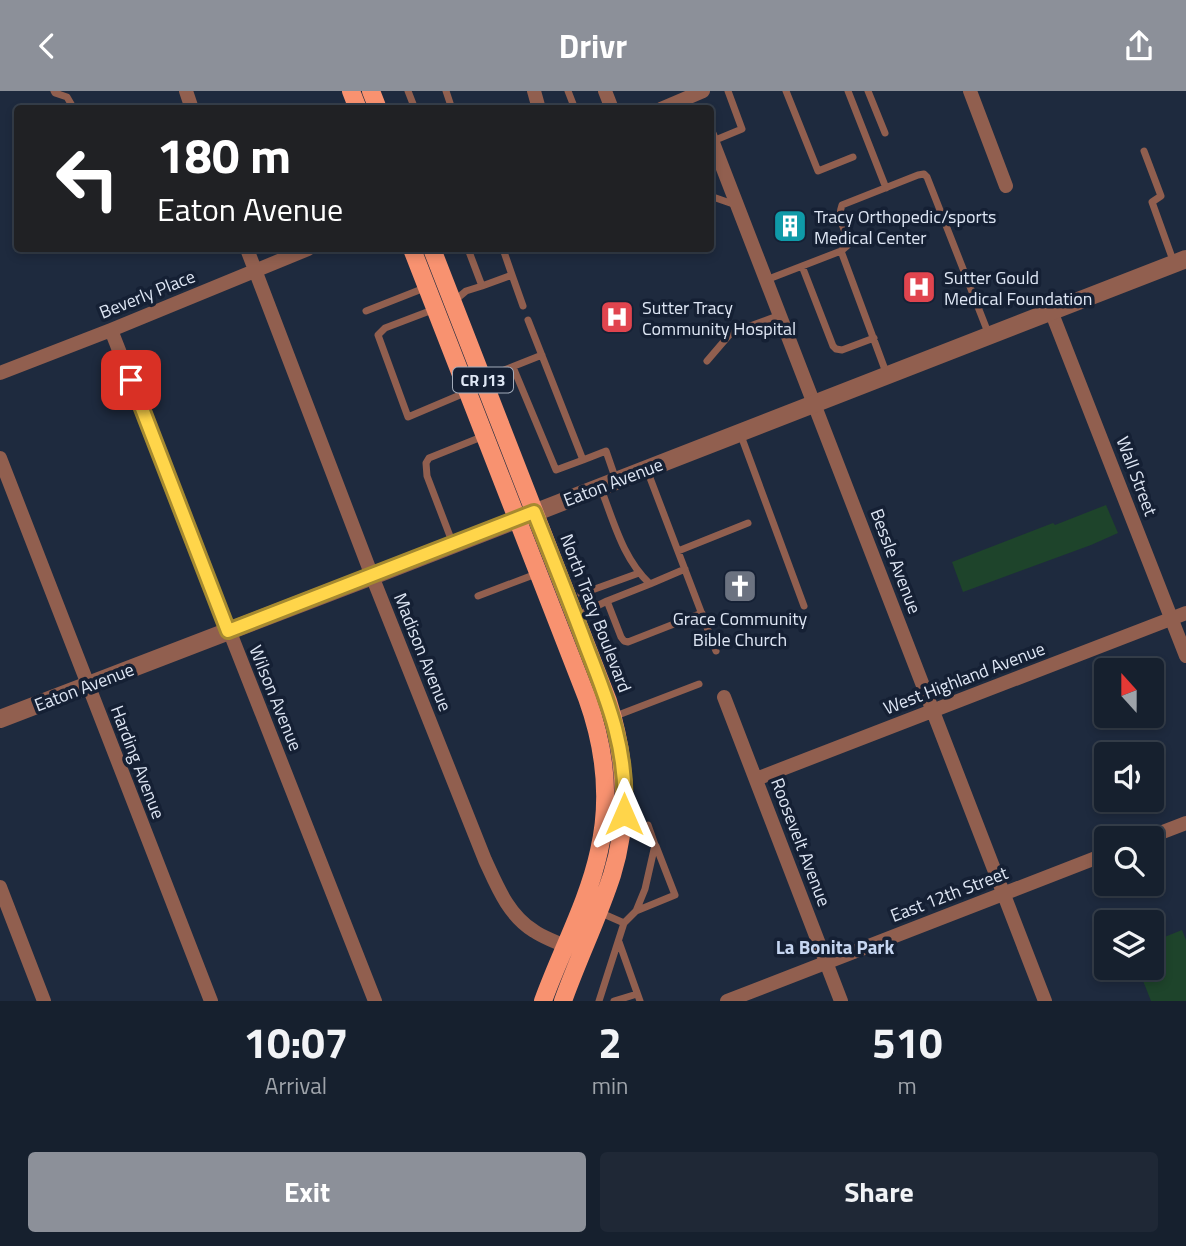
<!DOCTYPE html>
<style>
body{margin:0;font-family:"Titillium Web",sans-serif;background:#1f2836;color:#f1f3f6;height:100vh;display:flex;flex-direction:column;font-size:26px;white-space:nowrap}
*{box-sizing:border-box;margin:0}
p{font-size:23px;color:#9ea3aa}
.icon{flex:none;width:38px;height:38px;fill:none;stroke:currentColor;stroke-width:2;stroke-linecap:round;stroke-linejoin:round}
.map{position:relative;height:910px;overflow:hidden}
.side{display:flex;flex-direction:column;background:#16202e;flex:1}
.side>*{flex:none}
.guide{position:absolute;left:14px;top:14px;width:700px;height:147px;border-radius:7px;box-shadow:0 4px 10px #0003,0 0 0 2px #353e4a;background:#202124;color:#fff;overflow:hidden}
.needle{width:46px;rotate:339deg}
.tools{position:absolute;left:1094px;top:567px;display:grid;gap:14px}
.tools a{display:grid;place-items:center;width:70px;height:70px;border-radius:7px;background:#16202e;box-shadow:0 4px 10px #0003,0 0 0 2px #353e4a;font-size:35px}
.pin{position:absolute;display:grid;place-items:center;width:60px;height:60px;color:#fff;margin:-30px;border-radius:14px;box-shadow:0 4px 10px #0006}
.me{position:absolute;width:77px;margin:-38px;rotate:0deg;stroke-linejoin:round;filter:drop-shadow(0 0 5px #0008)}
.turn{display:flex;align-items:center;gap:24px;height:147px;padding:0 28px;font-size:32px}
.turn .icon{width:91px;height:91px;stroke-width:2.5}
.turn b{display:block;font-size:49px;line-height:60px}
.eta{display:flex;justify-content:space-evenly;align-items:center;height:119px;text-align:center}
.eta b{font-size:42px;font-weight:700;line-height:49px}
.button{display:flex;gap:14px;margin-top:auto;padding:14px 28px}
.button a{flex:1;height:80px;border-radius:7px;background:#8c9099;color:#fff;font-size:28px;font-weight:700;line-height:80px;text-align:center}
.button a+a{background:#1f2836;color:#f1f3f6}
header{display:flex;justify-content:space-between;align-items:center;height:91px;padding:0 28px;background:#8c9099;color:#fff;font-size:32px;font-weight:700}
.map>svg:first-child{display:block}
.green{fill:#1e442b}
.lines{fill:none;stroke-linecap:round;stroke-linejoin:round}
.service{stroke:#915f4f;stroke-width:7}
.minor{stroke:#915f4f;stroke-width:14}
.tertiary{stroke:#915f4f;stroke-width:18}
.primary{stroke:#f89270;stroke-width:18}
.route-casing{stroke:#a68a30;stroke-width:18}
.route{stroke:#ffd54a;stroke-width:12}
.labels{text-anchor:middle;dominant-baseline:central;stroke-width:7;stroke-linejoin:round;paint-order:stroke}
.shield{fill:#152034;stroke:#a2abba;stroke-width:2}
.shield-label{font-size:16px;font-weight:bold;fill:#dee6f4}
.poi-label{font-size:18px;fill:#dee6f4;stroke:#152034;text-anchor:start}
.street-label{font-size:18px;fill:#dee6f4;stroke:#152034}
.neighbourhood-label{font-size:19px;font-weight:bold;fill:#c6d6f1;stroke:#152034}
</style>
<header><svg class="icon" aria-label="back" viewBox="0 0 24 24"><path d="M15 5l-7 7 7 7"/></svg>Drivr<svg class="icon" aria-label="share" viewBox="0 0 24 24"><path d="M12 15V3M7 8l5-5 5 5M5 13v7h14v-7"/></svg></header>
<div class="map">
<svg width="1186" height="910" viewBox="0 0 1186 910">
<rect width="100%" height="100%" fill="#1e2a3e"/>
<!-- green -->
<path class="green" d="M1106,414l12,28 -27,12 -128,47 -11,-30 101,-39 2,2z
M1182,839l4,10v61h-35l-13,-33h14v-26z"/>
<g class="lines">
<!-- service -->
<path class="service" d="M54,0l1,2 12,4 7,12
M408,0l7,18
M446,0l6,18
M568,0l7,18
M786,0l32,80 35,-14
M848,0l38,97
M868,0l17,42
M713,50l29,-12 -14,-38
M1144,60l17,45 -9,6 22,61
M710,105l26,9
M468,158l14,37 30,-11 -9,-26
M841,160l7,-6 1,-4c-5,-12 -12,-23 -7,-36l76,-30 6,-1 3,3 62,158
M802,175l31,80 3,3 6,1 32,-12
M512,184l11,31
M766,189l75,-29 46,124
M453,211l13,-11 16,-5
M435,218l-50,19 -7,7 30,82 59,-25
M366,220l61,-24
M528,229l55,140 23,-9 10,29
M707,270l24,-28 49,-18
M513,276l43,103 27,-10
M484,287l58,-23
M740,342l64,173
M647,379l69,181
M601,398c13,33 22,70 49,95l35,-15
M453,453l-26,-68 -1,-13 3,-5 55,-22
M678,460l70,-28
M581,503l58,-21
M478,505l58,-22
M607,510l14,36 3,4 4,1 74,-29
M576,525l13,-6 18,-9 43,-17
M613,626l86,-33
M636,820l39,-16 -19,-49
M599,821l25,11 12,-12 9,-22 10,-44 -7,-20
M619,851l21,59
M599,910l25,-78
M614,910l23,-7"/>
<!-- minor -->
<path class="minor" d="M186,0l6,18
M534,0l5,18
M605,0l7,18
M970,0l36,95
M661,18l42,-18
M710,44l335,866
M247,158l125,327 113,284c12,26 23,55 49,71 12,8 26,13 40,18
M1051,220l135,345
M111,239l264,671
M0,282l111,-43 197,-81
M0,367l211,543
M724,606l117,304
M756,688l430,-166
M1147,747l39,-15
M0,796l44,114
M727,910l379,-147"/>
<!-- tertiary -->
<path class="tertiary" d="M0,628l372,-143 814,-317"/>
<!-- primary -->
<path class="primary" d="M351,0l7,18
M371,0l7,18
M412,158l175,449c18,50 24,101 12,153 -11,51 -38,100 -56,150
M432,158l176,452c18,57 22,116 4,174 -14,43 -34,84 -49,126"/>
</g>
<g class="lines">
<!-- route casing -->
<g class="route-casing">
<path id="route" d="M131,289l97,251 306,-119c18,45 36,90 53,136 22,56 41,104 37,166"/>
</g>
<!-- route -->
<use href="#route" class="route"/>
</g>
<!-- icons -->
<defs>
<g id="building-square" transform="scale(1.75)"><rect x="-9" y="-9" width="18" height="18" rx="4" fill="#0f9aa8" stroke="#152034"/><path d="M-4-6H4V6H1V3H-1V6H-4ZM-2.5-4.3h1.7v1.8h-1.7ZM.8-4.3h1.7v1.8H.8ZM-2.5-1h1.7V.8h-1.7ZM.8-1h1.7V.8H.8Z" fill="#fff"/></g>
<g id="hospital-square" transform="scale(1.75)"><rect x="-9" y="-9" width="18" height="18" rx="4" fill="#e0444e" stroke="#152034"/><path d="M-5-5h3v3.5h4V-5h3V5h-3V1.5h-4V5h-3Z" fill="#fff"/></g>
<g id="church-square" transform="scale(1.75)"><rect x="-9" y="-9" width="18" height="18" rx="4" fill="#6b7280" stroke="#152034"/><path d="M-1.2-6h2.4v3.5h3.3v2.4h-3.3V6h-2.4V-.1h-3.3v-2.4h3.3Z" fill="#fff"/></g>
</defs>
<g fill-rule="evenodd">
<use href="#building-square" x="790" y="135"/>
<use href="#hospital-square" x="919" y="196"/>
<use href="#hospital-square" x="617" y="226"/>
<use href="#church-square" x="740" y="495"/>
</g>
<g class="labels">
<!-- shield labels -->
<rect class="shield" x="453" y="276.5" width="60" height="25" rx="5"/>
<g class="shield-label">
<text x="483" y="289">CR J13</text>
</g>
<!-- poi labels -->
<g class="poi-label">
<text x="814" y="125">Tracy Orthopedic/sports<tspan x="814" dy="21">Medical Center</tspan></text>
<text x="944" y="186">Sutter Gould<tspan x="944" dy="21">Medical Foundation</tspan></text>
<text x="642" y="216">Sutter Tracy<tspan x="642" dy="21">Community Hospital</tspan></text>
<text x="740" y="527" text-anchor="middle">Grace Community<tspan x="740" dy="21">Bible Church</tspan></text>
</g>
<!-- street labels -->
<g class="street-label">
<text transform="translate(147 203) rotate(-22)">Beverly Place</text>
<text transform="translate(1137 385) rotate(69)">Wall Street</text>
<text transform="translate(613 391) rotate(-21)">Eaton Avenue</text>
<text transform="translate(896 470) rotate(69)">Bessle Avenue</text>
<text transform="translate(596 522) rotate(69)">North Tracy Boulevard</text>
<text transform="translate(423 561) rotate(68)">Madison Avenue</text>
<text transform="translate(964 587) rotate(-21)">West Highland Avenue</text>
<text transform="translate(84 596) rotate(-21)">Eaton Avenue</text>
<text transform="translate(276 607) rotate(68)">Wilson Avenue</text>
<text transform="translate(138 671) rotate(69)">Harding Avenue</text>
<text transform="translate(801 751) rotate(69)">Roosevelt Avenue</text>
<text transform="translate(949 803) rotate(-21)">East 12th Street</text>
</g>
<!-- neighbourhood labels -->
<g class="neighbourhood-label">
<text x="835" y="855">La Bonita Park</text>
</g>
</g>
</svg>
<div class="tools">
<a><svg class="needle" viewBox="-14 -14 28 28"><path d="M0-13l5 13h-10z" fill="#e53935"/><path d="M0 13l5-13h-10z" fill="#9ea3aa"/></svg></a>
<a><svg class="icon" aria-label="sound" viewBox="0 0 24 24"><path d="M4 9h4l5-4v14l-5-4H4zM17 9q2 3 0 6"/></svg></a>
<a><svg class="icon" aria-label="search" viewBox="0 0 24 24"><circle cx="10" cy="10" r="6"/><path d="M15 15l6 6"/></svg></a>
<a><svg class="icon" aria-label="layers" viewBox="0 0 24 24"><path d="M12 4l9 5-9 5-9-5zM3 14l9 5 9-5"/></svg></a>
</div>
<div class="pin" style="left:131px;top:289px;background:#d93025"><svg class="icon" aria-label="arrive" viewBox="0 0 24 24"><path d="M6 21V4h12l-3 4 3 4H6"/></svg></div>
<svg class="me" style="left:624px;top:723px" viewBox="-20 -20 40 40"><path d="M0-17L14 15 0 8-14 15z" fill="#ffd54a" stroke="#fff" stroke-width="4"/></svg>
<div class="guide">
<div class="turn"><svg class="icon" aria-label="left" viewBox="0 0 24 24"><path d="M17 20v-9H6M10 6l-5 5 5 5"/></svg><div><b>180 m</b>Eaton Avenue</div></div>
</div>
</div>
<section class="side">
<div class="eta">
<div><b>10:07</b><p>Arrival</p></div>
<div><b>2</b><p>min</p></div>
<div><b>510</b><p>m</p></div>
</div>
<div class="button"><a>Exit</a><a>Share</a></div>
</section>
